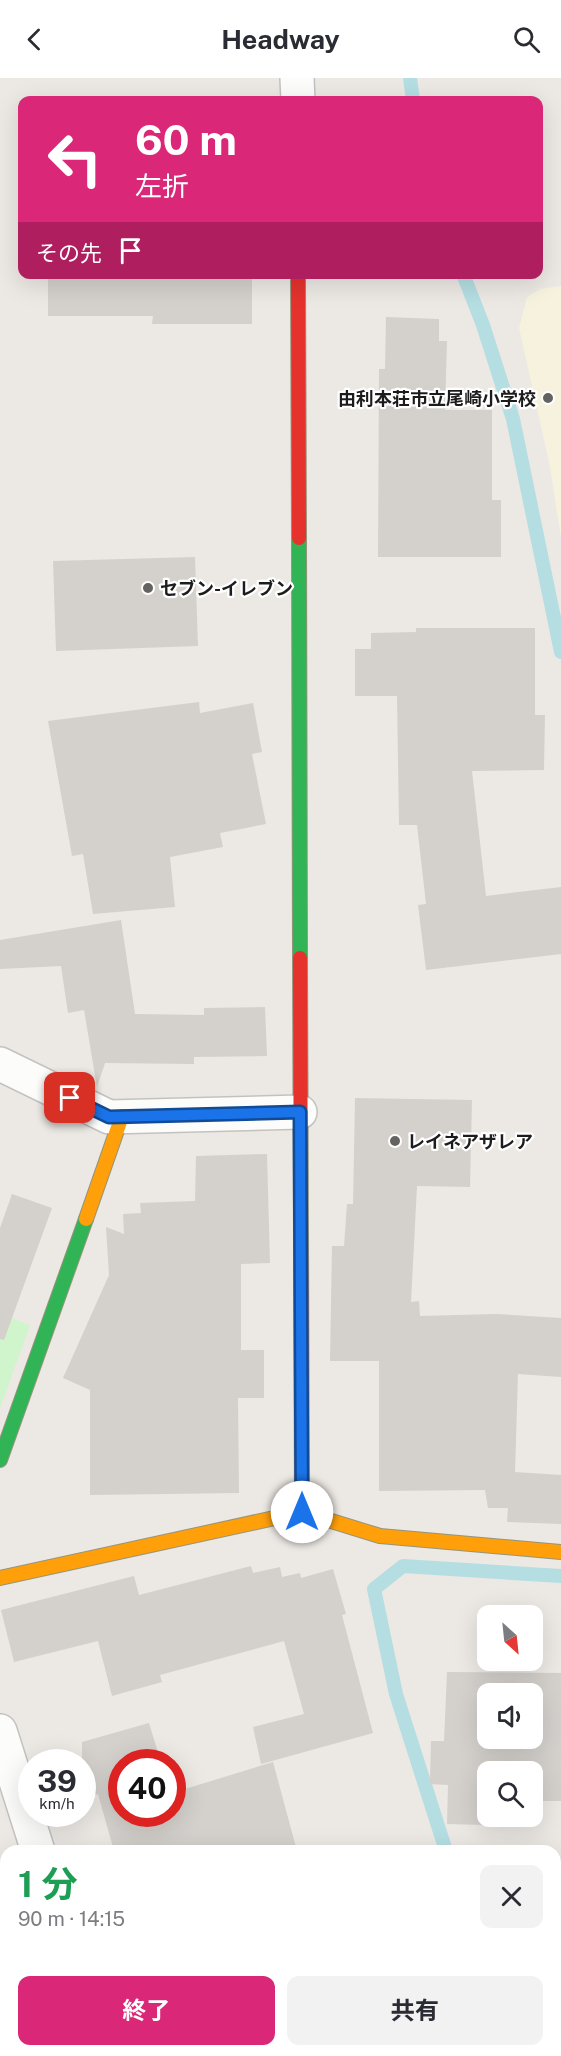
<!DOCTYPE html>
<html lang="ja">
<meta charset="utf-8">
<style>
body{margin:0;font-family:"Public Sans","Noto Sans JP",sans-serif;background:#f2f2f3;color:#2b2b33;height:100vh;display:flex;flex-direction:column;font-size:22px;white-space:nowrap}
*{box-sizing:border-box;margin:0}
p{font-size:20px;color:#7c7c81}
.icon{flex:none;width:33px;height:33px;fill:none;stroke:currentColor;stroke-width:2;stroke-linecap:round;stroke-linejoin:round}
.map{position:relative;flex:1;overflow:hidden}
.drawer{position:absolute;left:0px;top:1767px;width:561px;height:212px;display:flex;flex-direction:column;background:#fff;border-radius:18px 18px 0 0;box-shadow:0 6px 24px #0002}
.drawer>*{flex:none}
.hud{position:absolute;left:18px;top:18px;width:525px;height:183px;border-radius:12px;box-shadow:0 6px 24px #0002;background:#db2777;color:#fff;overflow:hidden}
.needle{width:39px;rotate:153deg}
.fabs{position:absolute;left:477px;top:1527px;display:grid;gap:12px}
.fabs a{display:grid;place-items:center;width:66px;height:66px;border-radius:12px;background:#fff;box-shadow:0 6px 24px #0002;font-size:30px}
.speed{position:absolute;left:18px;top:1671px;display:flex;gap:12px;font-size:30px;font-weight:700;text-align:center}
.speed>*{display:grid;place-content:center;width:78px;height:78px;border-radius:50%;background:#fff;box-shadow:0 6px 24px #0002;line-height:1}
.speed small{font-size:15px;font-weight:400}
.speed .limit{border:9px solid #d22;background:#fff;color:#111}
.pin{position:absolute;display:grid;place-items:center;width:51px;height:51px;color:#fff;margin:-26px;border-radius:12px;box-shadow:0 3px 9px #0006}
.me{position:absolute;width:66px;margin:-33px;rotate:0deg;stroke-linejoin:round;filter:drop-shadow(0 0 4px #0008)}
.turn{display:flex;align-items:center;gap:21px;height:126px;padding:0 18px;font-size:27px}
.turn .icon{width:78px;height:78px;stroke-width:2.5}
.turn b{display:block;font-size:42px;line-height:51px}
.then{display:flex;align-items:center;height:57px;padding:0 18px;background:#0003;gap:12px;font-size:22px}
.round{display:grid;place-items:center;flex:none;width:63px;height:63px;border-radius:12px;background:#f2f2f3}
.head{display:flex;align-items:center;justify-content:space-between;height:102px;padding:0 18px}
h1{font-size:36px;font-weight:700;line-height:45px;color:#1e9e55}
.cta{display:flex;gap:12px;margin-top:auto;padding:12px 18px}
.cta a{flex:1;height:69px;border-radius:12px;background:#db2777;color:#fff;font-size:24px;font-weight:700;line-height:69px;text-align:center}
.cta a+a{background:#f2f2f3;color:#2b2b33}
header{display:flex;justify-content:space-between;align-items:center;height:78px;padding:0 18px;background:#fff;font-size:27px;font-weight:700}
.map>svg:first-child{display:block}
.education{fill:#f6f2de}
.park{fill:#d0f4cc}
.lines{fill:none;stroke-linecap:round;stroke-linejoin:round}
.stream{stroke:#b4dee2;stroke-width:14}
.building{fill:#d4d0cc;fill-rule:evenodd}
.street-casing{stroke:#c4c2c0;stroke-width:36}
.fast-casing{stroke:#96947c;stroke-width:16}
.slow-casing{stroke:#96947c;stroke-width:16}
.jam-casing{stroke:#96947c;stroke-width:16}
.street{stroke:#fcfcfb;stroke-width:33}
.fast{stroke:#30b455;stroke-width:14}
.slow{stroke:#ff9f0a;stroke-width:14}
.jam{stroke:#e5322d;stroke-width:14}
.route-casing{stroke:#114b97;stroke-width:15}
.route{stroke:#1a73e8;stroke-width:10}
.poi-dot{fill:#656362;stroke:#fff;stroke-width:2}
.labels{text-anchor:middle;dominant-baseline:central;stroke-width:4.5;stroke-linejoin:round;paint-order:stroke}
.poi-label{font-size:18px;font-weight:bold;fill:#1c1c1c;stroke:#fff;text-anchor:start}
</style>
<header><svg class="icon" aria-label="back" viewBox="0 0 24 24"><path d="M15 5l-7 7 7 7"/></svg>Headway<svg class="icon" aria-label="search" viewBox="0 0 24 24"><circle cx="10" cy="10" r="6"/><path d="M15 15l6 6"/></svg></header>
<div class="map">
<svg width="561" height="1978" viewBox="0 0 561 1978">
<rect width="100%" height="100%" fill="#ece8e4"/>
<!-- education -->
<path class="education" d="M561,208v252l-11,-71 -31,-139 8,-31 13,-8z"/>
<!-- park -->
<path class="park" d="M0,1236l30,11 -30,83z"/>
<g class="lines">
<!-- stream -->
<path class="stream" d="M410,0l3,22
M463,196l20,51 30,94 48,233
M446,1773l-50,-157 -22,-105 29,-23 158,10
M484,1972l1,6"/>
</g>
<!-- building -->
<path class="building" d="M48,196h204v50h-100l1,-8h-105z
M386,239l53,2v22h8l-2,69h47v90h9v57h-123l1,-188h6z
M195,479l3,89 -142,5 -3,-90z
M416,550h119v87h10l-1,55 -72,1 14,125 75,-9v67l-135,16 -8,-65 8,-1 -9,-79h-18l-2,-129h-42v-47h16v-16l45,-1z
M199,624l1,11 53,-10 9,49 -10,2 14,70 -46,9 3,14 -53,10 5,50 -82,7 -10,-60 -11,2 -24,-135z
M121,842l14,94 69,1v-7l61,-1 2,49 -73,1v7l-89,-1 -8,24 -13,-77 -16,3 -7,-47 -61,3v-29z
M355,1020l117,2 -2,87 -53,-1 -6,116 8,-1 1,15 76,-2 65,4v59l-43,-3 -3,98 46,3v49l-54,-2 1,-14h-20l-3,-18 -106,1v-130h-49l2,-115h12l3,-42h6z
M267,1076l3,109 -29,1v86h23v48h-26l1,95 -149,2v-105l-27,-12 46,-103 -3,-48 18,7 -1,-20 18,-1 -1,-10 55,-2 1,-45z
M12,1116l40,14 -48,132 -4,-1v-111z
M251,1488l2,7 27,-6 2,10 18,-4 1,5 32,-9 13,45 -4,1 31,118 -112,31 -8,-37 51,-13 -20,-73 -124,34 2,7 -50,14 -14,-55 -84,21 -13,-52 133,-34 5,19z
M447,1594l114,1v128h-29v-29h-44l-3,53 -38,-1 1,-39 -18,-1 1,-43h13zM488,1616h44v44h-44z
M149,1645l12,39h-39v52h50v-21l101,-31 24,89h-183l-16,-57 -16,5v-57z"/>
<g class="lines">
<!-- street casing -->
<g class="street-casing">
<path id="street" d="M297,0l1,22
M0,986l109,53 191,-5
M0,1653l38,120
M100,1972l2,6"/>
</g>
<!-- fast casing -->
<g class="fast-casing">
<path id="fast" d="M299,460l1,420
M0,1382l86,-241"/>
</g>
<!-- slow casing -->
<g class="slow-casing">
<path id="slow" d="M86,1141l36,-103
M0,1500l302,-66 78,24 181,16"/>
</g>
<!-- jam casing -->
<g class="jam-casing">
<path id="jam" d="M298,196l1,264
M300,880l2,554"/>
</g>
<!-- street -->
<use href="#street" class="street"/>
<!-- fast -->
<use href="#fast" class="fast"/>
<!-- slow -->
<use href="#slow" class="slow"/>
<!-- jam -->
<use href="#jam" class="jam"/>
</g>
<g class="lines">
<!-- route casing -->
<g class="route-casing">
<path id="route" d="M70,1020l39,19 191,-5 2,400"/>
</g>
<!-- route -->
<use href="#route" class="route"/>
</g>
<!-- markers -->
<g class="poi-dot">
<circle cx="548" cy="320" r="6"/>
<circle cx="148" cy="510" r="6"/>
<circle cx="395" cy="1063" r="6"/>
</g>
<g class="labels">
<!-- poi labels -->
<g class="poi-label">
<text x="536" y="320" text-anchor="end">由利本荘市立尾崎小学校</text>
<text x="160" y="510">セブン-イレブン</text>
<text x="407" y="1063">レイネアザレア</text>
</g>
</g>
</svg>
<div class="fabs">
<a><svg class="needle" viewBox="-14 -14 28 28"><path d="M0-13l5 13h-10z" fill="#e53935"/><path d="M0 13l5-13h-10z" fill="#7c7c81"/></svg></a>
<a><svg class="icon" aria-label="sound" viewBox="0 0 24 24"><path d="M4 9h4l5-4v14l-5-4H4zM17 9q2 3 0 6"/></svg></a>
<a><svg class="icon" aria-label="search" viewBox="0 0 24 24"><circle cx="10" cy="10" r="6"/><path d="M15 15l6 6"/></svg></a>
</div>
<div class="speed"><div>39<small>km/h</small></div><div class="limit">40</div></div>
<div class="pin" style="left:70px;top:1020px;background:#d93025"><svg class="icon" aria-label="arrive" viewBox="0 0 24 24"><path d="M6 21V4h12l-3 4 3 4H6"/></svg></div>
<svg class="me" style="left:302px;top:1434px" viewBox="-20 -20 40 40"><circle r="19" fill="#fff"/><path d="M0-13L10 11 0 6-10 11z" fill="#1a73e8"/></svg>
<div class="hud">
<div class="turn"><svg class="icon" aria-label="left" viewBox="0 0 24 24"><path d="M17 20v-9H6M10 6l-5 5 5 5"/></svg><div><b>60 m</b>左折</div></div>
<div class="then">その先<svg class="icon" aria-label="arrive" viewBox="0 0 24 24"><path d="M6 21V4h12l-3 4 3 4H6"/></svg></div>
</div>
<section class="drawer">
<div class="head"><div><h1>1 分</h1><p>90 m · 14:15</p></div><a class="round"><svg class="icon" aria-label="close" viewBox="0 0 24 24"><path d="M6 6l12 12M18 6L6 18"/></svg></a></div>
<div class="cta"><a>終了</a><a>共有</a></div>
</section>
</div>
